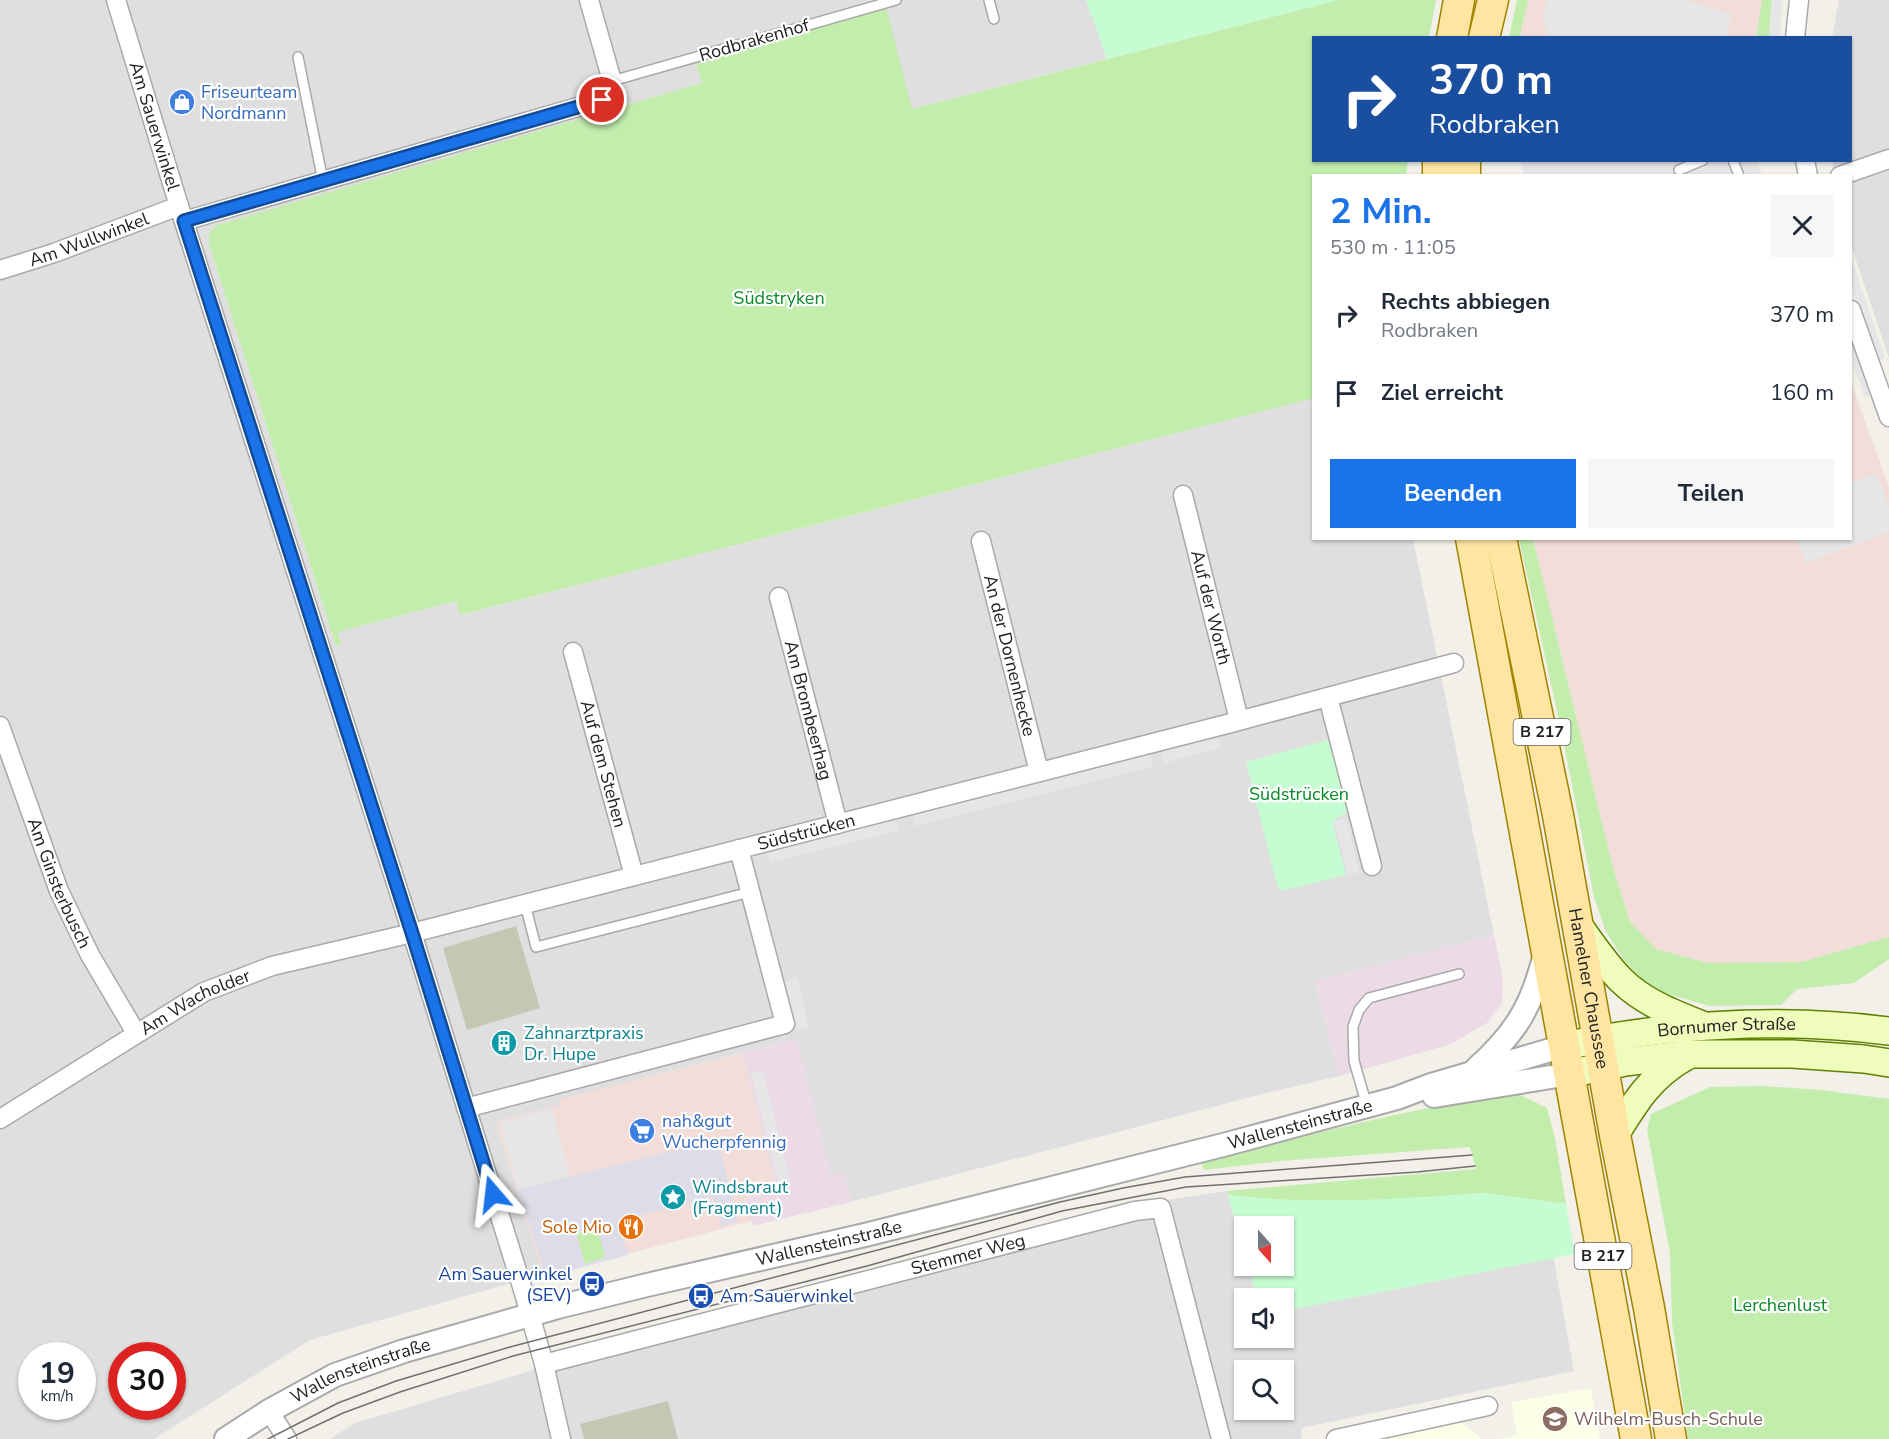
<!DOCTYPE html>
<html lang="de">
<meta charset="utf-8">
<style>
body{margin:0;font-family:"Nunito Sans",sans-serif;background:#f6f6f7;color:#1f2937;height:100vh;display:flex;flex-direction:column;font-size:22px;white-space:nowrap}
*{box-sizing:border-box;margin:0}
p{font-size:20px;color:#747a83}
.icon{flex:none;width:33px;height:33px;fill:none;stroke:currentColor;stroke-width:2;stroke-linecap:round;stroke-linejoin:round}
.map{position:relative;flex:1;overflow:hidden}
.side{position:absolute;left:1312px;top:174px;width:540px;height:366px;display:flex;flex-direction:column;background:#fff;border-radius:0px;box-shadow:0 2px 4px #0004}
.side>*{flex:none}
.hud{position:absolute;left:1312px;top:36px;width:540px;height:126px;border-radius:0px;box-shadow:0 2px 4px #0004;background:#1a4fa0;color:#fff;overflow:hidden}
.needle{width:39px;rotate:159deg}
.tools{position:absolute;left:1234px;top:1216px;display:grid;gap:12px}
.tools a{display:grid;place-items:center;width:60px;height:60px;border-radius:0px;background:#fff;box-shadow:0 2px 4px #0004;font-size:30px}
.speed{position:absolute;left:18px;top:1342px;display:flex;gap:12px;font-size:30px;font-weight:700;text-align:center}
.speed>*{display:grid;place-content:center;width:78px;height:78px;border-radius:50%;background:#fff;box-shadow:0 2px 4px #0004;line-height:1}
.speed small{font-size:15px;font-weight:400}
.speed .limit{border:9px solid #d22;background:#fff;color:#111}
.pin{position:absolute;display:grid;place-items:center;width:51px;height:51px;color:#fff;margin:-26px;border:3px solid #fff;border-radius:50%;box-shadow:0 2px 6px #0007}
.me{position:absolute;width:66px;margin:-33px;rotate:343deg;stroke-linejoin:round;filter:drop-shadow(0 0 4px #0008)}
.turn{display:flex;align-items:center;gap:21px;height:126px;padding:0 18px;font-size:27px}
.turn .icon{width:78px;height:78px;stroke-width:2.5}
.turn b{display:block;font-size:42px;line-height:51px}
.round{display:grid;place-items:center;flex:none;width:63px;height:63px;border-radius:0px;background:#f6f6f7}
.headline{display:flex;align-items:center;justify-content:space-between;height:102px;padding:0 18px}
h1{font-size:36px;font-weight:700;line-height:45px;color:#1a73e8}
.action{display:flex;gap:12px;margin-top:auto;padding:12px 18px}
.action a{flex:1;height:69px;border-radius:0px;background:#1a73e8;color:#fff;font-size:24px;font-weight:700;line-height:69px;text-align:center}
.action a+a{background:#f6f6f7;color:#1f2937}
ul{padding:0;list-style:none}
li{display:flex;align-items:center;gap:18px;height:78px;padding:0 18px}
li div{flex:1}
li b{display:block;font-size:22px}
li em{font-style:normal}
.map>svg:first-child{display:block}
.residential{fill:#e0dfdf;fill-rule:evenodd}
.commercial{fill:#f3ddd8}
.industrial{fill:#ecdae6}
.education{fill:#fbffe5}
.construction{fill:#c4c8b3}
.grass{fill:#c3edad}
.park{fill:#c6fcd2}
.parking{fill:#e6e6e6}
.plaza{fill:#dedce8;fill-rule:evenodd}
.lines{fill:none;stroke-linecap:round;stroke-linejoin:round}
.service-casing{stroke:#a9a9a9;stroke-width:12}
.minor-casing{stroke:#a9a9a9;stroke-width:21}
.tertiary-casing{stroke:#a9a9a9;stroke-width:26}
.secondary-casing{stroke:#608200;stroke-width:30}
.primary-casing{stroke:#a08300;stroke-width:33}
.service{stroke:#fff;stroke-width:9}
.minor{stroke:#fff;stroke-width:18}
.tertiary{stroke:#fff;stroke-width:22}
.secondary{stroke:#effcbc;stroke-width:27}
.primary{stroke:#ffe5a1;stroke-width:30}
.tram{stroke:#707070;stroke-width:1.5}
.route-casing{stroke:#114b97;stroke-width:15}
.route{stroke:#1a73e8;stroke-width:10}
.labels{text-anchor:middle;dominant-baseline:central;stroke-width:4.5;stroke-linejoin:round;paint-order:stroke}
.shield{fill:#fff;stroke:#646464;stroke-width:1.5}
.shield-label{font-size:16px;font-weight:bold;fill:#222}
.street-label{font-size:18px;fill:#222;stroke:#fff}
.shop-label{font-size:18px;fill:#366cbe;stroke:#fff;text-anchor:start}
.park-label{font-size:18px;fill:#078925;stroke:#fff}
.culture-label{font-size:18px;fill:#0d838f;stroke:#fff;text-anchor:start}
.food-label{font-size:18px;fill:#c56008;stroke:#fff;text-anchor:end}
.transit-label{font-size:18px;fill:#164399;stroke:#fff;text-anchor:end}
.education-label{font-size:18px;fill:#785e54;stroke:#fff;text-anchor:start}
</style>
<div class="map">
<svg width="1889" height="1439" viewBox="0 0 1889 1439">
<rect width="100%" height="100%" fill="#f2f0e8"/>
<!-- residential -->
<path class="residential" d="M0,0h1086l21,59 -195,50 -27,-101 -189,54 6,21 -488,144 -5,6v11l127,402 1,-14 120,-31 4,14 853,-217v140l99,1 81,396 -179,46 24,95 -77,18 -411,108 -7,-29 -13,3 -35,-137 -237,61 2,6 -65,16 48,154 -36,8 -198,56 -156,99h-154zM32,1356h50v51h-50zM122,1356h50v51h-50z
M1839,0h50v358l-38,-113v-69l-18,-1v-14l18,-1v-122h-19z
M1227,1191l18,66v9h3l9,33h-12v39h39v-28l267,-66 23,127 -273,57 1,11h-972l25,-16 172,-51 17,-8 616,-163zM1245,1371h39v39h-39z"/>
<!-- commercial -->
<path class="commercial" d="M1528,0h234l-6,37 -236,1z
M1851,383l38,104v450l-88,25 -93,1 -52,-14 -26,-27 -18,-58 -79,-325 318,-1z
M742,1053l35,138 -32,8 7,22 -208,55 -48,-154 64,-16 -1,-6z"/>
<!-- industrial -->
<path class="industrial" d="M1494,935l9,44 -1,24 -15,20 -36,21 -112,32 -24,-95z
M797,1039l34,136 13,-3 7,30 -98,24 -8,-27 32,-8 -35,-138z"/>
<!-- education -->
<path class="education" d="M1591,1388l9,51h-100l17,-4 -6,-33z
M1449,1423h10l6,2 17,14h-102z"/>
<!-- construction -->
<path class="construction" d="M516,926l24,82 -73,22 -24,-82z
M668,1401l10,38h-94l-4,-15z"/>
<!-- grass -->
<path class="grass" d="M1338,0h98l-7,37 -115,1v122l94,1 -2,14 -92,1v222l-854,217 -4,-14 -118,31 3,13 -5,1 -127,-402v-11l8,-8 485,-142 -6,-21 190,-55 26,102z
M1517,0h11l-8,37h-11z
M1762,0h10l-3,37 -13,1z
M1519,539h14l79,325 18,58 26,27 52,14 93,-1 88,-25v22l-35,24 -57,6 -16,16 -72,1 -44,-13 -23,-14 -16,-16 -20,-31 -12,-35 -33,-168z
M1762,1086l59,4 68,9v340h-201l-16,-117 -2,-69 -23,-123 4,-16 59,-27z
M1516,1093l31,15 8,30 11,66 -82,-11 -108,8 -102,-1 -46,-5 -1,-4 249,-22 -6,-22 -190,14 -76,9 -3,-8c105,-26 208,-54 315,-69z
M597,1227l9,31 -21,6 -9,-31z"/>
<!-- park -->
<path class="park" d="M1086,0h252l-231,59z
M1335,738l15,73 -15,8 -2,6 13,50 -65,16 -3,-3 -32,-126z
M1484,1193l82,11 9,50 -291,57v-12h-27l-9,-33h36v-39h-39v30l-17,-62c85,10 170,4 256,-2z"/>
<!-- parking -->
<path class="parking" d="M1548,0h137l46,14 -4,23h-178l-7,-20z
M1772,0h10l-2,37h-11z
M1519,161h238l5,14h-237z
M1851,257l34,101 -8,3 -26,-76z
M1851,329l23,64 -9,5 -14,-39z
M1877,473l12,35v24l-83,31 -10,-24 55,-1v-55z
M1218,736l4,12 -58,15 -3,-12z
M1150,753l3,13 -238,60 -3,-12z
M895,818l4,13 -129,32 -3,-12z
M1346,818l14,54 -12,3 -14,-54z
M797,978l12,49 -12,3 -12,-49z
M763,1070l28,112 -12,3 -28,-112z
M552,1109l18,67 -52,14 -18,-67z"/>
<!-- plaza -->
<path class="plaza" d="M717,1139l21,83 -17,4 -8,-29 -94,24 9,34 -82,22 -28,-87zM596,1227l10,30 -21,7 -9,-30z"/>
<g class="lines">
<!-- service casing -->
<g class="service-casing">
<path id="service" d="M989,0l5,19
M298,57l25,124
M612,81l284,-81
M1733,160l6,16
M1679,170l24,-10
M525,904l11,43 214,-55
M1367,1106l-13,-45 -1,-34 6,-17 10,-12 90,-24"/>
</g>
<!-- minor casing -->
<g class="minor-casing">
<g id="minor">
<path id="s1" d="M116,0l63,206 233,727 111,357 21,74 17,75"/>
<path d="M1795,38l4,-38"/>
<path d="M1805,160l3,16"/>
<path d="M1840,176l49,-17"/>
<path d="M184,221l418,-121 9,-7 1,-12 -23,-81"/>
<path id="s2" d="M0,270l54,-17 125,-47"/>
<path d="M1851,310l38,107"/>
<path id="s3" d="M1183,495l56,225"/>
<path id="s4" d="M981,541l58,231"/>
<path id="s5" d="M779,597l59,227"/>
<path id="s6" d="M573,652l61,224"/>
<path d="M1328,697l44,169"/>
<path id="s7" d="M0,726l59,165 31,64 46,78"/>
<path d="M466,1108l319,-84 -46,-175"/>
<path id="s8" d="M0,1119l204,-127 68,-26 140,-33 819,-210 223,-60"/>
<path id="s9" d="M544,1364l591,-153 26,-3 60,231"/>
<path d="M269,1411l18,28"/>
<path d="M1336,1439l152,-33"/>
</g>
</g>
<!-- tertiary casing -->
<g class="tertiary-casing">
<g id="tertiary">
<path d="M1476,1069c40,-36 56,-63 69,-115"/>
<path d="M1434,1096l135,-22"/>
<path id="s10" d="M226,1439l43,-28 66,-36 69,-24 154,-44 89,-22 218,-50 362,-91 170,-46 34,-13 133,-39"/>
</g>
</g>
<!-- secondary casing -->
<g class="secondary-casing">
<g id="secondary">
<path d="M1578,925c14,19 27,39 43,55 22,22 53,34 81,45"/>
<path id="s11" d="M1564,1046c107,-22 217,-29 325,-15"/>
<path d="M1569,1074l56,-12 65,-8h102l72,5 25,4"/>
<path d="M1615,1135c20,-33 36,-59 70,-78"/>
</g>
</g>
<!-- primary casing -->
<g class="primary-casing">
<g id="primary">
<path d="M1452,38l7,-38"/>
<path d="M1484,38l9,-38"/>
<path d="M1438,176v-16"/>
<path d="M1465,176v-16"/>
<path d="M1471,538l165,901"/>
<path id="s12" d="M1501,538l57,277 57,320 34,173 22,131"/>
</g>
</g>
<!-- service -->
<use href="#service" class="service"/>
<!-- minor -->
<use href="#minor" class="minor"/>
<!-- tertiary -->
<use href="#tertiary" class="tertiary"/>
<!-- secondary -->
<use href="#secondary" class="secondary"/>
<!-- primary -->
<use href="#primary" class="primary"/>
<!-- tram -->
<path class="tram" d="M268,1439l70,-36 58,-22 114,-34 550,-145 63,-14 62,-11 287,-22
M288,1439l55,-26 57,-21 113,-36 354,-90 195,-55 124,-24 231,-15 58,-6"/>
</g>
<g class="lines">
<!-- route casing -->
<g class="route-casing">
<path id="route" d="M493,1194l-81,-261 -228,-712 418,-121"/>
</g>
<!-- route -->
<use href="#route" class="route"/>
</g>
<!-- icons -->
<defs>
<g id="shop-disc" transform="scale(1.35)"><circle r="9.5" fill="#3f7fe0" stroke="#fff"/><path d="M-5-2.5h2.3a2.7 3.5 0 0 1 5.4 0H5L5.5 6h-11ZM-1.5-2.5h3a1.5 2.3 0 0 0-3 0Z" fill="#fff"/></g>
<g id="building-disc" transform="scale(1.35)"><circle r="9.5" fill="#0f9aa8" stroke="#fff"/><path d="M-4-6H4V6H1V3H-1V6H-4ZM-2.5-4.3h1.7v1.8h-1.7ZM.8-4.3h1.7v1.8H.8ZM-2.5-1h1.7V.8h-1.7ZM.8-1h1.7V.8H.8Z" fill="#fff"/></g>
<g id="supermarket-disc" transform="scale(1.35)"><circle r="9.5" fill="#3f7fe0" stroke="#fff"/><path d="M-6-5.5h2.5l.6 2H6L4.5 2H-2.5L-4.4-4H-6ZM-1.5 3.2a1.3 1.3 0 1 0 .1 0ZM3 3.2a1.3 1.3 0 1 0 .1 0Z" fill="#fff"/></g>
<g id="sight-disc" transform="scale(1.35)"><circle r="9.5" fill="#0f9aa8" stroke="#fff"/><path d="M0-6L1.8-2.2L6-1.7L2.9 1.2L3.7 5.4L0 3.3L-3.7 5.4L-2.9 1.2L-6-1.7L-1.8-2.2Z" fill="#fff"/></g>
<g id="restaurant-disc" transform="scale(1.35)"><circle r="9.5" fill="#e8710a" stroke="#fff"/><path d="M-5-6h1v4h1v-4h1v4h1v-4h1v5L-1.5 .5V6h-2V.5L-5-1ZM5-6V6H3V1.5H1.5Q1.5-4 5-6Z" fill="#fff"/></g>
<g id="bus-disc" transform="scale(1.35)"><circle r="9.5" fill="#1a4fb4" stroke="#fff"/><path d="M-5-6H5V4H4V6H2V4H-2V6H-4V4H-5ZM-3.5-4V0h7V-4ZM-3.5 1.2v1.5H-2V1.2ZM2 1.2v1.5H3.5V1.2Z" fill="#fff"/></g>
<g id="school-disc" transform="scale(1.35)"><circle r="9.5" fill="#8d6e63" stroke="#fff"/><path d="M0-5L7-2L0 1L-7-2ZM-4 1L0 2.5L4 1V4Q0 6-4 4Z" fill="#fff"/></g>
</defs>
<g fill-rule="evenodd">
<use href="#shop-disc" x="182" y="102"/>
<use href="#building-disc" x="504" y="1043"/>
<use href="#supermarket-disc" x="642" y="1131"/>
<use href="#sight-disc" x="673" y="1197"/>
<use href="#restaurant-disc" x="631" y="1227"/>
<use href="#bus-disc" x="592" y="1284"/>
<use href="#bus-disc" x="701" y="1296"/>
<use href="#school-disc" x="1555" y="1419"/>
</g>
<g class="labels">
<!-- shield labels -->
<g class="shield">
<rect x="1513.5" y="719" width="57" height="26" rx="4.5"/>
<rect x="1574.5" y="1243" width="57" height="26" rx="4.5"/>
</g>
<g class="shield-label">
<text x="1542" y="732">B 217</text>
<text x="1603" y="1256">B 217</text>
</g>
<!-- street labels -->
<g class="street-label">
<text transform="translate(754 40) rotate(-16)">Rodbrakenhof</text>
<text stroke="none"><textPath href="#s1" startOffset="132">Am Sauerwinkel</textPath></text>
<text stroke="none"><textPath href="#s2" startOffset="94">Am Wullwinkel</textPath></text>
<text stroke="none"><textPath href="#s3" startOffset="116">Auf der Worth</textPath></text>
<text stroke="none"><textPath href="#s4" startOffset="118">An der Dornenhecke</textPath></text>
<text stroke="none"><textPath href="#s5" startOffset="117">Am Brombeerhag</textPath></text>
<text stroke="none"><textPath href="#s6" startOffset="116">Auf dem Stehen</textPath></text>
<text stroke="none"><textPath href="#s8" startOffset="864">Südstrücken</textPath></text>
<text stroke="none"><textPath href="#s7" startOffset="168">Am Ginsterbusch</textPath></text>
<text stroke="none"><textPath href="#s12" startOffset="459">Hamelner Chaussee</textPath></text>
<text stroke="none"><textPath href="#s8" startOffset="228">Am Wacholder</textPath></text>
<text stroke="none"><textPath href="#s11" startOffset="164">Bornumer Straße</textPath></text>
<text stroke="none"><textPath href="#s10" startOffset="1124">Wallensteinstraße</textPath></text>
<text stroke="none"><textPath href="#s10" startOffset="638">Wallensteinstraße</textPath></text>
<text stroke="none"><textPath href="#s9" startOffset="438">Stemmer Weg</textPath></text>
<text stroke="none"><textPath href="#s10" startOffset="152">Wallensteinstraße</textPath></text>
</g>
<!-- shop labels -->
<g class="shop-label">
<text x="201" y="92">Friseurteam<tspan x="201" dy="21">Nordmann</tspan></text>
<text x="662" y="1121">nah&amp;gut<tspan x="662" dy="21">Wucherpfennig</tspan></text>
</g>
<!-- park labels -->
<g class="park-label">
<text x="779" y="298">Südstryken</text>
<text x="1299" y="794">Südstrücken</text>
<text x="1780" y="1305">Lerchenlust</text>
</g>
<!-- culture labels -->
<g class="culture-label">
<text x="524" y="1033">Zahnarztpraxis<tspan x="524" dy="21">Dr. Hupe</tspan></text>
<text x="692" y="1187">Windsbraut<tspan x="692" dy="21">(Fragment)</tspan></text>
</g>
<!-- food labels -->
<g class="food-label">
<text x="612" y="1227">Sole Mio</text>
</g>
<!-- transit labels -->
<g class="transit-label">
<text x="572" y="1274">Am Sauerwinkel<tspan x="572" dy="21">(SEV)</tspan></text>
<text x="720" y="1296" text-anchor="start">Am Sauerwinkel</text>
</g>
<!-- education labels -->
<g class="education-label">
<text x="1574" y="1419">Wilhelm-Busch-Schule</text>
</g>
</g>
</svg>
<div class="tools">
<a><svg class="needle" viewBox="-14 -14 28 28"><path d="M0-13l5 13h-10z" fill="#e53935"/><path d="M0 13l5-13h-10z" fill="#747a83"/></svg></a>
<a><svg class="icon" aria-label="sound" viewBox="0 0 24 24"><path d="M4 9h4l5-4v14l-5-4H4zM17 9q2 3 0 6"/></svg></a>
<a><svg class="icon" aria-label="search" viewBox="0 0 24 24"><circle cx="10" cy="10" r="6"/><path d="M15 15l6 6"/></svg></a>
</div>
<div class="speed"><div>19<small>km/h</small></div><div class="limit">30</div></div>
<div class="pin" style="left:602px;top:100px;background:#d93025"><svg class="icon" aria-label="arrive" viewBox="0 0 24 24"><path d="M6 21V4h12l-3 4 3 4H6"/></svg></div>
<svg class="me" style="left:493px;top:1194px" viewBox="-20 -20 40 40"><path d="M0-17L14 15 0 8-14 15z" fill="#1a73e8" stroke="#fff" stroke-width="4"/></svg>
<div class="hud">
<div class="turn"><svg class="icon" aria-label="right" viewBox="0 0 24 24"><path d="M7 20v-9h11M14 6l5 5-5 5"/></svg><div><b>370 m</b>Rodbraken</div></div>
</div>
<section class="side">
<div class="headline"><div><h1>2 Min.</h1><p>530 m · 11:05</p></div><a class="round"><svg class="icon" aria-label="close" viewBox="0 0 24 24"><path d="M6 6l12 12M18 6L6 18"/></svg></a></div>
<ul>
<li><svg class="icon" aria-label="right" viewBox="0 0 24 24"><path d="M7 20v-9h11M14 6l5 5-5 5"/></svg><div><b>Rechts abbiegen</b><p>Rodbraken</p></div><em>370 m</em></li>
<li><svg class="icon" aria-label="arrive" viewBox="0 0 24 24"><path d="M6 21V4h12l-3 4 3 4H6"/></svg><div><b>Ziel erreicht</b></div><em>160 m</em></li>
</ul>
<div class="action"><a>Beenden</a><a>Teilen</a></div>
</section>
</div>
